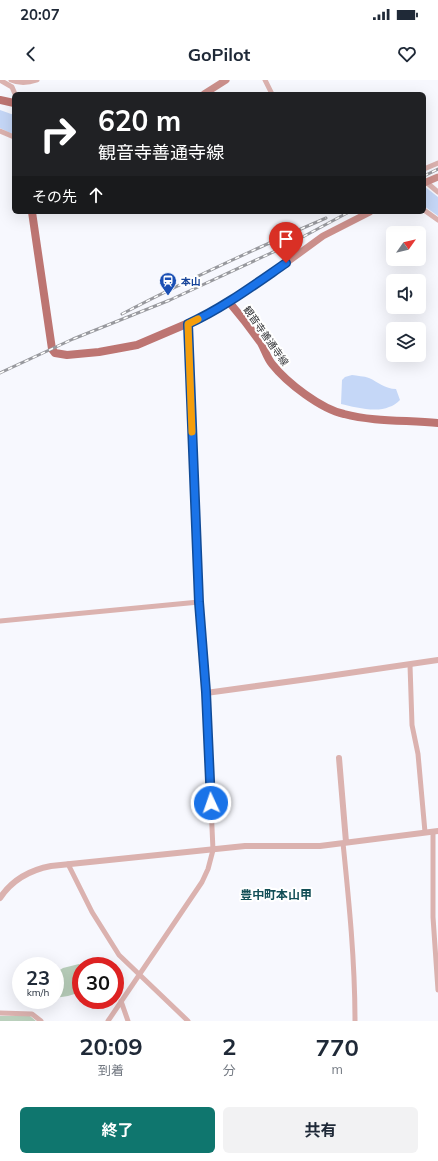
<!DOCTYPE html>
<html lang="ja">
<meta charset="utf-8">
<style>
body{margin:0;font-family:Mulish,"Noto Sans JP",sans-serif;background:#f2f2f3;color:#1f2937;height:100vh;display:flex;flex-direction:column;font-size:15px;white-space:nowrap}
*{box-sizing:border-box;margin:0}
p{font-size:13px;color:#747a83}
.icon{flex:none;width:22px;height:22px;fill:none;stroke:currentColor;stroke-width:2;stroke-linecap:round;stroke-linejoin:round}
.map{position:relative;height:941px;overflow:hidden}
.side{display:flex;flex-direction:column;background:#fff;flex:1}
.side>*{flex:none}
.guide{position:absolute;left:12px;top:12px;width:414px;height:122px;border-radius:6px;box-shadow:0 4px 16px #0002;background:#202124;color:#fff;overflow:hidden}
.needle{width:26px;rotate:56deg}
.buttons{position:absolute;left:386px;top:146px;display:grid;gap:8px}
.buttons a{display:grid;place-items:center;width:40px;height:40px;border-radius:6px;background:#fff;box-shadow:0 4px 16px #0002;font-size:20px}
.speed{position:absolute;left:12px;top:877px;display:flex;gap:8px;font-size:20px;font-weight:700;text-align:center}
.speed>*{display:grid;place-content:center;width:52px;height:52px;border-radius:50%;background:#fff;box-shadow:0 4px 16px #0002;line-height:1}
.speed small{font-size:10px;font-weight:400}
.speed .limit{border:6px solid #d22;background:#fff;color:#111}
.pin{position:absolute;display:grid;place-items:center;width:34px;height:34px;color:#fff;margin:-41px -17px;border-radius:50% 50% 50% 0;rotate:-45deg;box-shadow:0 0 4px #0007}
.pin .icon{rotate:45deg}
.me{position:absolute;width:44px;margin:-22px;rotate:357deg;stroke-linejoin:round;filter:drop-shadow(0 0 3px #0008)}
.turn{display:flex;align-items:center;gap:14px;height:84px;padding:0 20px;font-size:18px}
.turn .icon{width:52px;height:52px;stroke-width:2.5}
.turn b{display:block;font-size:28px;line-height:34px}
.then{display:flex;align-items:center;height:38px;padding:0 20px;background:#0003;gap:8px;font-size:15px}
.eta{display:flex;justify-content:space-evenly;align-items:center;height:68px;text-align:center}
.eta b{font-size:24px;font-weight:700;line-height:28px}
.cta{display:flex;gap:8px;margin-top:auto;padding:8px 20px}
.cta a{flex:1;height:46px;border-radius:6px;background:#0f766e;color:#fff;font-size:16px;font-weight:700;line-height:46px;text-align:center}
.cta a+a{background:#f2f2f3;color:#1f2937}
.status{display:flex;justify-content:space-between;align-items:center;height:28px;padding:0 20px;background:#fff;direction:ltr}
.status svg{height:11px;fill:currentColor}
header{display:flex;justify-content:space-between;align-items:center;height:52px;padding:0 20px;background:#fff;font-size:18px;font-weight:700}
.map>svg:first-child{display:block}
.green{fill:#bad0bc}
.water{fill:#c5d7f7}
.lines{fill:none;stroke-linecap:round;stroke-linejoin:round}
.minor{stroke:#dbb2af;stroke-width:5}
.tertiary{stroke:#dbb2af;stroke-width:6}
.secondary{stroke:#cb8f8b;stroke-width:7}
.primary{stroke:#bd7572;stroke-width:8}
.rail-casing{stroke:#98999e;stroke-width:3}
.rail{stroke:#fff;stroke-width:1.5;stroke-dasharray:4.5;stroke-linecap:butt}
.route-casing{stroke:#114b97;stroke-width:10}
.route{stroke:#1a73e8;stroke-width:7}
.slow{stroke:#f59e0b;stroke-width:7}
.labels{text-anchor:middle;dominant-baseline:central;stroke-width:4;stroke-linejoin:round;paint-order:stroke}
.transit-label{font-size:10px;font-weight:bold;fill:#164399;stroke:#fff;text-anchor:start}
.street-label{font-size:10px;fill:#2f3034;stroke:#fff}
.quarter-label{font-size:12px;font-weight:bold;fill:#134f57;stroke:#fff}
</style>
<div class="status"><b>20:07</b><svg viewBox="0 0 49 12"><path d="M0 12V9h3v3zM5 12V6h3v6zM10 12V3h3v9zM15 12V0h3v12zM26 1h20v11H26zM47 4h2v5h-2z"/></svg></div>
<header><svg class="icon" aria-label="back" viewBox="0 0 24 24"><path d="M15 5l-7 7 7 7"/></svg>GoPilot<svg class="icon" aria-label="heart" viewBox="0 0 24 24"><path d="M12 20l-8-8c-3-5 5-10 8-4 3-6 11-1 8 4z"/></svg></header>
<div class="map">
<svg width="438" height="941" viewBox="0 0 438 941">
<rect width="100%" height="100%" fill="#f7f8fe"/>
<!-- green -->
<path class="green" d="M79,884l2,4v24l-13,4 -13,2v-25l8,-5z
M0,936h30l6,5h-36z"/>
<!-- water -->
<path class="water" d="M0,30l14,5v20l-14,-7z
M424,106l14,11v19l-14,-10z
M352,295c5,1 12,1 17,3 9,4 16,11 27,11l4,11c-3,3 -7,6 -11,7 -13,6 -35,0 -48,-3l1,-24 3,-3z"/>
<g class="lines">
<!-- minor -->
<path class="minor" d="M0,0l12,7 3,7
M11,0c9,4 17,3 26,0
M265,0l7,14
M0,51l14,6
M424,89l14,-6
M426,102l12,10
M424,130l14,10
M0,541l199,-19
M410,585l2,60 6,29 7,78
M433,752v85l5,73
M343,763c6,59 12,118 12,178
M68,784l24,48 27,43 69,66
M121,921l7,20
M0,933l32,1 9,7
M108,941l94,-139 6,-13 5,-19 -7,-157 -7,-91 -11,-278"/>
<!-- tertiary -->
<path class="tertiary" d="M206,613l109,-15 123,-18
M339,678l7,84
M0,818c12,-18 30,-28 51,-32l194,-20h75l118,-15"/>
<!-- secondary -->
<path class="secondary" d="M204,14l22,-14
M424,103l14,-6
M229,222l57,-39 37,-27 47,-24"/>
<!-- primary -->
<path class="primary" d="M0,20l14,3
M32,132l20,137 3,4 12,2 32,-3 38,-7 68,-29 24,-14c11,13 22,27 32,41 4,7 6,15 11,21 15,19 49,45 72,50 30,8 63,6 94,9"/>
<!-- rail casing -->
<g class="rail-casing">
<path id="rail" d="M424,96l14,-7
M122,234c67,-35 135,-66 204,-96
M0,293l73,-34 97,-39 114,-53 65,-35"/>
</g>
<!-- rail -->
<use href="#rail" class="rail"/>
</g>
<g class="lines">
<!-- route casing -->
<g class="route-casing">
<path id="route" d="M211,723l-5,-111 -7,-90 -11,-278c35,-16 66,-39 98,-61"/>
</g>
<!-- route -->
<use href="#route" class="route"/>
<!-- slow -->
<path class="slow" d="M192,352l-4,-108 10,-5"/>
</g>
<!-- icons -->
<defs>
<g id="station-pin" transform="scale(0.9)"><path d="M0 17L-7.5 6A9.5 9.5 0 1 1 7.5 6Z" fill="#1a4fb4" stroke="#fff"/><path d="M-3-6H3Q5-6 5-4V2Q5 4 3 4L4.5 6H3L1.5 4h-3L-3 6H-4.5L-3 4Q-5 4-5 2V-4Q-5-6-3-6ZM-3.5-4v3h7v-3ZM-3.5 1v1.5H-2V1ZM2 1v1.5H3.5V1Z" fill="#fff"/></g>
</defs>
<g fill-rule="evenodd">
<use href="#station-pin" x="168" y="201"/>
</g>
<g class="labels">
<!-- transit labels -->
<g class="transit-label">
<text x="181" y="201">本山</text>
</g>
<!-- street labels -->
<g class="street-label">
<text transform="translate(266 256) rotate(55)">観音寺善通寺線</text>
</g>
<!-- quarter labels -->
<g class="quarter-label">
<text x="276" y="814">豊中町本山甲</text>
</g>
</g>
</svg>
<div class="buttons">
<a><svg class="needle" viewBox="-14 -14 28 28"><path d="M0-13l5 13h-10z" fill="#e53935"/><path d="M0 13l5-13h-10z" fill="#747a83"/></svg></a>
<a><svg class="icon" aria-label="sound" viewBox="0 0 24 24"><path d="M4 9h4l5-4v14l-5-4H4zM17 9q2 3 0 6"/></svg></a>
<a><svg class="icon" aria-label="layers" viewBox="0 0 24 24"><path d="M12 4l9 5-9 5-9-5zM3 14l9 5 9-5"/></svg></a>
</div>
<div class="speed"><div>23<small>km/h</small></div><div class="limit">30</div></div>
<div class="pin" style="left:286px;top:183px;background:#d93025"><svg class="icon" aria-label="arrive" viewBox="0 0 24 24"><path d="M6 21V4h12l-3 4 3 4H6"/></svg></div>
<svg class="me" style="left:211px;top:723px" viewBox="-20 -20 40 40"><circle r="17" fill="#1a73e8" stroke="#fff" stroke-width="3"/><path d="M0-11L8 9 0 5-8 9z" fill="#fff"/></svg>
<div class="guide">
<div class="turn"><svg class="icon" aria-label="right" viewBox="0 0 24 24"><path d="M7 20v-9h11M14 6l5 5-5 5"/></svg><div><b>620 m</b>観音寺善通寺線</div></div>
<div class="then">その先<svg class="icon" aria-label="ahead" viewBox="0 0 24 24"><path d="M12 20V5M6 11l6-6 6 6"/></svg></div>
</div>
</div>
<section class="side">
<div class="eta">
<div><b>20:09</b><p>到着</p></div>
<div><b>2</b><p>分</p></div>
<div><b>770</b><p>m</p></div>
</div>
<div class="cta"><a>終了</a><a>共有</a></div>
</section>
